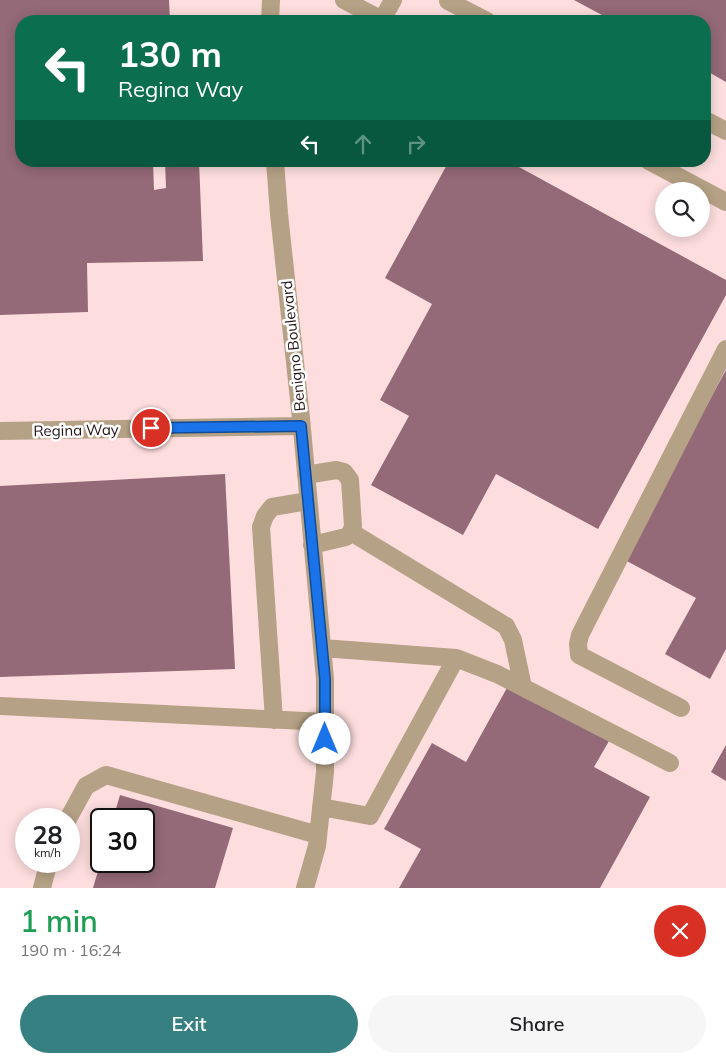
<!DOCTYPE html>
<meta charset="utf-8">
<style>
body{margin:0;font-family:Mulish,sans-serif;background:#f6f6f6;color:#202124;height:100vh;display:flex;flex-direction:column;font-size:19px;white-space:nowrap}
*{box-sizing:border-box;margin:0}
p{font-size:16px;color:#757577}
.icon{flex:none;width:28px;height:28px;fill:none;stroke:currentColor;stroke-width:2;stroke-linecap:round;stroke-linejoin:round}
.map{position:relative;height:888px;overflow:hidden}
.drawer{display:flex;flex-direction:column;background:#fff;flex:1}
.drawer>*{flex:none}
.top-card{position:absolute;left:15px;top:15px;width:696px;height:152px;border-radius:20px;box-shadow:0 2px 12px #0003;background:#0b6e4f;color:#fff;overflow:hidden}
.tools{position:absolute;left:655px;top:182px;display:grid;gap:10px}
.tools a{display:grid;place-items:center;width:55px;height:55px;border-radius:50%;background:#fff;box-shadow:0 2px 12px #0003;font-size:25px}
.speed{position:absolute;left:15px;top:808px;display:flex;gap:10px;font-size:25px;font-weight:700;text-align:center}
.speed>*{display:grid;place-content:center;width:65px;height:65px;border-radius:50%;background:#fff;box-shadow:0 2px 12px #0003;line-height:1}
.speed small{font-size:12px;font-weight:400}
.speed .limit{border:2px solid #111;border-radius:8px;background:#fff;color:#111}
.pin{position:absolute;display:grid;place-items:center;width:42px;height:42px;color:#fff;margin:-21px;border:2px solid #fff;border-radius:50%;box-shadow:0 1px 5px #0007}
.me{position:absolute;width:55px;margin:-28px;rotate:0deg;stroke-linejoin:round;filter:drop-shadow(0 0 4px #0008)}
.turn{display:flex;align-items:center;gap:18px;height:105px;padding:0 20px;font-size:22px}
.turn .icon{width:65px;height:65px;stroke-width:2.5}
.turn b{display:block;font-size:35px;line-height:42px}
.lanes{display:flex;align-items:center;height:48px;padding:0 20px;background:#0003;justify-content:center;gap:25px;direction:ltr}
.lanes .off{opacity:.35}
.round{display:grid;place-items:center;flex:none;width:52px;height:52px;border-radius:26px;background:#f6f6f6}
.headline{display:flex;align-items:center;justify-content:space-between;height:85px;padding:0 20px}
h1{font-size:30px;font-weight:600;line-height:38px;color:#1e9e55}
.button{display:flex;gap:10px;margin-top:auto;padding:10px 20px}
.button a{flex:1;height:58px;border-radius:30px;background:#378081;color:#fff;font-size:20px;font-weight:600;line-height:58px;text-align:center}
.button a+a{background:#f6f6f6;color:#202124}
.map>svg:first-child{display:block}
.building{fill:#946978}
.lines{fill:none;stroke-linecap:round;stroke-linejoin:round}
.minor{stroke:#b5a185;stroke-width:18}
.route-casing{stroke:#114b97;stroke-width:12}
.route{stroke:#1a73e8;stroke-width:9}
.labels{text-anchor:middle;dominant-baseline:central;stroke-width:5;stroke-linejoin:round;paint-order:stroke}
.street-label{font-size:15px;fill:#251415;stroke:#fff}
</style>
<div class="map">
<svg width="726" height="888" viewBox="0 0 726 888">
<rect width="100%" height="100%" fill="#fdddde"/>
<!-- building -->
<path class="building" d="M0,0h169l1,21h-149v140h132l1,29 12,-2 -1,-27h34l4,100 -116,2 1,49 -88,3z
M574,0h152v82l-21,-12v-49h-92z
M449,161h59l218,119v15l-128,234 -102,-55 -33,61 -92,-50 38,-69 -29,-16 52,-96 -47,-26z
M726,370v279l-16,30 -45,-25 31,-56 -73,-39z
M225,474l10,195 -235,8v-191z
M508,686l101,55 -15,26 56,30 -50,91h-201l22,-39 -37,-20 48,-86 34,19z
M726,745v36l-15,-9z
M120,795l113,33 -18,60h-122l8,-27h43v-42h-31z"/>
<g class="lines">
<!-- minor -->
<path class="minor" d="M344,0l40,21
M448,1l39,20
M382,20l11,-20
M270,21l1,-21
M705,120l21,11
M275,161l4,53 22,204 24,261v93l-8,74 -12,42
M649,161l77,41
M0,431l301,-5
M306,475l30,-5 8,2 6,8 3,46 -2,6 -5,5 -34,8
M351,532l155,94 7,14 10,47
M322,648l134,10
M0,706l325,16
M681,708l-102,-53 -1,-11 2,-9 146,-286
M274,720l-13,-193 4,-11 7,-9 36,-6
M321,807l49,9 86,-158 41,16 173,89
M68,819l18,-33 20,-11 212,60
M42,888l7,-27"/>
</g>
<g class="lines">
<!-- route casing -->
<g class="route-casing">
<path id="route" d="M151,428l150,-2 24,253v60"/>
</g>
<!-- route -->
<use href="#route" class="route"/>
</g>
<g class="labels">
<!-- street labels -->
<g class="street-label">
<text transform="translate(293 346) rotate(-96)">Benigno Boulevard</text>
<text transform="translate(76 430) rotate(-1)">Regina Way</text>
</g>
</g>
</svg>
<div class="tools">
<a><svg class="icon" aria-label="search" viewBox="0 0 24 24"><circle cx="10" cy="10" r="6"/><path d="M15 15l6 6"/></svg></a>
</div>
<div class="speed"><div>28<small>km/h</small></div><div class="limit">30</div></div>
<div class="pin" style="left:151px;top:428px;background:#d93025"><svg class="icon" aria-label="arrive" viewBox="0 0 24 24"><path d="M6 21V4h12l-3 4 3 4H6"/></svg></div>
<svg class="me" style="left:325px;top:739px" viewBox="-20 -20 40 40"><circle r="19" fill="#fff"/><path d="M0-13L10 11 0 6-10 11z" fill="#1a73e8"/></svg>
<div class="top-card">
<div class="turn"><svg class="icon" aria-label="left" viewBox="0 0 24 24"><path d="M17 20v-9H6M10 6l-5 5 5 5"/></svg><div><b>130 m</b>Regina Way</div></div>
<div class="lanes"><svg class="icon" aria-label="left" viewBox="0 0 24 24"><path d="M17 20v-9H6M10 6l-5 5 5 5"/></svg><svg class="icon off" aria-label="ahead" viewBox="0 0 24 24"><path d="M12 20V5M6 11l6-6 6 6"/></svg><svg class="icon off" aria-label="right" viewBox="0 0 24 24"><path d="M7 20v-9h11M14 6l5 5-5 5"/></svg></div>
</div>
</div>
<section class="drawer">
<div class="headline"><div><h1>1 min</h1><p>190 m · 16:24</p></div><a class="round" style="background:#d93025;color:#fff"><svg class="icon" aria-label="close" viewBox="0 0 24 24"><path d="M6 6l12 12M18 6L6 18"/></svg></a></div>
<div class="button"><a>Exit</a><a>Share</a></div>
</section>
